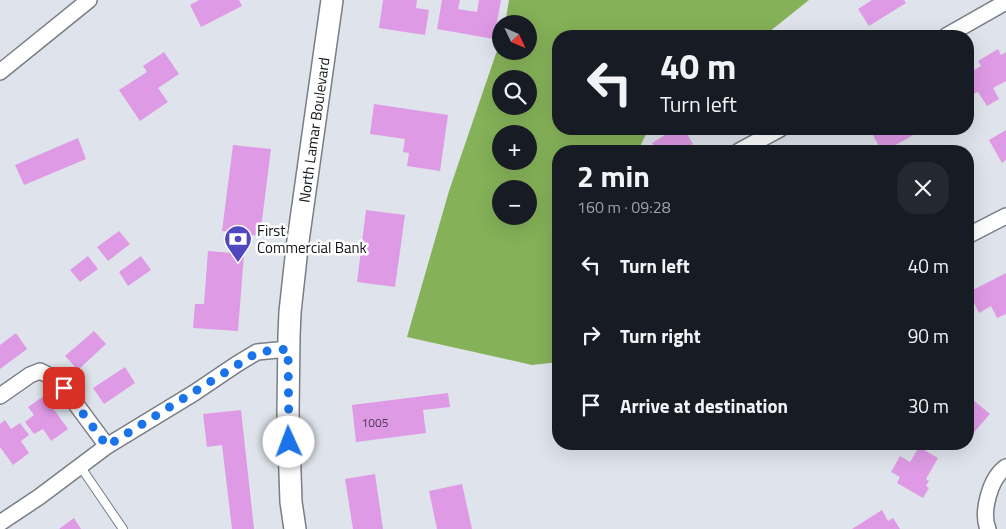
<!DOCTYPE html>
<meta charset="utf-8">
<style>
body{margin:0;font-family:"Titillium Web",sans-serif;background:#242831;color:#f1f3f6;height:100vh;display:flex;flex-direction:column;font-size:19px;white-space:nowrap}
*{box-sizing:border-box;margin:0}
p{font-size:16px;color:#9ea1a6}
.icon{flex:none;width:28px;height:28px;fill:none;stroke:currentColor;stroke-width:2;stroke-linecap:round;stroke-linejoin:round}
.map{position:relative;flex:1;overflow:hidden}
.side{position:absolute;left:552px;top:145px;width:422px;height:305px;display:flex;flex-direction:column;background:#171b24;border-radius:20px;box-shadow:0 5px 20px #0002}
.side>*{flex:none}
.hud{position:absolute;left:552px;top:30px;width:422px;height:105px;border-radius:20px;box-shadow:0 5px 20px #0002;background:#171b24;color:#f1f3f6;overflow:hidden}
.needle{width:32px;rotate:134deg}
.buttons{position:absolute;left:492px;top:15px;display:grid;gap:10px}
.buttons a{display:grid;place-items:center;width:45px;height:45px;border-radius:50%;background:#171b24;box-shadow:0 5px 20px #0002;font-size:25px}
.pin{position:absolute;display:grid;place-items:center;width:42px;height:42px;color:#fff;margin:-21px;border-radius:10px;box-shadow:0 2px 8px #0006}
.me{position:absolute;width:55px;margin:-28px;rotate:358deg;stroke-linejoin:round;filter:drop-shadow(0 0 4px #0008)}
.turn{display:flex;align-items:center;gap:18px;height:105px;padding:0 25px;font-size:22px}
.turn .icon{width:65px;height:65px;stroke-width:2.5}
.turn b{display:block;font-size:35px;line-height:42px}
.round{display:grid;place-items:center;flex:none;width:52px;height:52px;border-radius:20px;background:#242831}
.summary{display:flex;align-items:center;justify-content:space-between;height:85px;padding:0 25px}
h1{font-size:30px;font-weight:700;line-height:38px}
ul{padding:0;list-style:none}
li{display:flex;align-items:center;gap:15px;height:70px;padding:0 25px}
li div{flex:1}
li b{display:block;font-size:19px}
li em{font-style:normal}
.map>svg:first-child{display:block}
.forest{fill:#85b158;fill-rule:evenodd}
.building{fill:#df9ae6}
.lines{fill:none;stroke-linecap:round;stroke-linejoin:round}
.lane-casing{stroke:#797d85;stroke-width:10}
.street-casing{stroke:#797d85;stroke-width:18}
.secondary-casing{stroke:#797d85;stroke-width:24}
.lane{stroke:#fff;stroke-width:8}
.street{stroke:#fff;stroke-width:15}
.secondary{stroke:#fff;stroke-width:21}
.route{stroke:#1a73e8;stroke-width:9;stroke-dasharray:0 16.2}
.labels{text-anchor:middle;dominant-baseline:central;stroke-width:5;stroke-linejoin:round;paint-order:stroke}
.number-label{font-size:12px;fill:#45364b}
.street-label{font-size:15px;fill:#121417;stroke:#fff}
.poi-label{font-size:15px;fill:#121417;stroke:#fff;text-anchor:start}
</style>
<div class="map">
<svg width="1006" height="529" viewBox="0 0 1006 529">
<rect width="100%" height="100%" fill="#dfe3eb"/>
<!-- forest -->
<path class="forest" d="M509,0h300l-45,36h-205v93h94l-8,7 -7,15h-79v211l-27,3 -125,-28 42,-146 52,-152v12h28v-27h-24zM501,79h28v27h-28zM501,134h28v27h-28zM501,189h28v27h-28z"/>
<!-- building -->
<path class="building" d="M199,0h40l3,6 -41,21 -11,-22z
M383,0h34l-1,8 13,2 -4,25 -46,-7z
M442,0h18l-2,9 19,3 2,-12h22l-7,39 -57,-10z
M872,0h32l2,3 -37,23 -11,-17z
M998,49l3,6 5,-3v29l-13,7 6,11 -12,7 -9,-14 -5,2 -4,-8v-13l12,-7 -3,-5z
M164,52l15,22 -21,14 10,14 -28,19 -21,-31 28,-18 -4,-6z
M374,104l74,11 -8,56 -33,-5 2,-13 -6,-1 2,-13 -35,-5z
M675,129h9l9,15 -12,7h-24l-5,-8z
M873,129h51l-39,22h-3l-12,-21z
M1006,130v30l-4,3 -13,-23z
M78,138l8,21 -62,26 -9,-20z
M233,145l38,4 -11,87 -38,-5z
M366,210l39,5 -10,72 -38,-5z
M119,231l11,13 -22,17 -11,-14z
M208,251l36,3 -6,77 -45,-3 2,-24h9z
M88,256l10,13 -18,13 -10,-12z
M141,256l10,14 -23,16 -9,-14z
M1006,273v41l-9,4 -6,-12 -12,7 -10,-21z
M94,331l12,13 -28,26 -13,-14z
M16,333l11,16 -27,20v-24z
M125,367l10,16 -31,21 -11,-16z
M448,393l2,14 -27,3 3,23 -70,9 -4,-37z
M44,396l24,33 -17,12 -8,-12 -9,5 -9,-12 9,-7 -6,-8z
M972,399l18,15 -21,24v-35z
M241,410l13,119h-22l-10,-84 -15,2 -4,-33z
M5,420l6,9 9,-6 9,12 -8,6 8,12 -16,12 -13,-18v-23z
M919,447l19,11 -12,21 3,2 -3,5 3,2 -6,10 -26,-15 3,-6 -9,-5 9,-16 10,6z
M375,474l8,55h-30l-8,-50z
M462,484l10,45h-35l-8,-38z
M882,510l6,11 5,-3 7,11h-48z
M74,518l7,11h-22z"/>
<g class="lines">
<!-- lane casing -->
<g class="lane-casing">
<path id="lane" d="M80,466l43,63"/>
</g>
<!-- street casing -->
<g class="street-casing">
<path id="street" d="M946,36l60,-34
M0,72l89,-72
M739,151l41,-22
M969,235l37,-19
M0,396l30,-21 10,-4 12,6 12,11 43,58
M0,523l39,-26 68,-51 87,-53 43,-29 20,-12 31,-3
M988,529c-7,-17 2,-51 18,-62"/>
</g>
<!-- secondary casing -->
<g class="secondary-casing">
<path id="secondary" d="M295,529l-4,-27 -3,-90 1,-76 1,-24 7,-64 35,-248"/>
</g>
<!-- lane -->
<use href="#lane" class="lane"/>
<!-- street -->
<use href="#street" class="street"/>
<!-- secondary -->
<use href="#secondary" class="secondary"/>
</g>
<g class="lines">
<!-- route -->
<path class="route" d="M64,388l43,58 151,-94 30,-3 1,93"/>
</g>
<!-- icons -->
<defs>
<g id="bank-pin" transform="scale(1.4375)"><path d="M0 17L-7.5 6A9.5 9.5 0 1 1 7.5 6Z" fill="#5048bf" stroke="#fff"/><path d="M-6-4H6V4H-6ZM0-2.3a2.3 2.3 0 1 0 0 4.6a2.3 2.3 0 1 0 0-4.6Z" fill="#fff"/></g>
</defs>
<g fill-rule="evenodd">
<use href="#bank-pin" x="238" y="239"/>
</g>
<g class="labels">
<!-- number labels -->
<g class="number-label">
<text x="375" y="422">1005</text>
</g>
<!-- street labels -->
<g class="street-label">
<text transform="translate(314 130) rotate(-82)">North Lamar Boulevard</text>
</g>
<!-- poi labels -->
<g class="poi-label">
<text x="257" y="230">First<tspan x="257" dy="17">Commercial Bank</tspan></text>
</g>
</g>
</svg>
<div class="buttons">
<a><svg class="needle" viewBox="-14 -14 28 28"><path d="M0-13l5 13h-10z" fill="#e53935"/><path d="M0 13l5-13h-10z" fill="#9ea1a6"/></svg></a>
<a><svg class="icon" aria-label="search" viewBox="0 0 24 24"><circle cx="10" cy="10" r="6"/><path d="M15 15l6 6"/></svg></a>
<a>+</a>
<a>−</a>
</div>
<div class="pin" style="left:64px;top:388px;background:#d93025"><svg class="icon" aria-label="arrive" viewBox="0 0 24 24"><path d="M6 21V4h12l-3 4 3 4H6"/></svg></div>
<svg class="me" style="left:289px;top:442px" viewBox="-20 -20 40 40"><circle r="19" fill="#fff"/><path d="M0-13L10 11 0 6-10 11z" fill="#1a73e8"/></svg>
<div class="hud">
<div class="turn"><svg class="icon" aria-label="left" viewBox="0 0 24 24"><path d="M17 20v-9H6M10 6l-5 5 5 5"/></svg><div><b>40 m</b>Turn left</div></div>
</div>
<section class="side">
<div class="summary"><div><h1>2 min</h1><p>160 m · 09:28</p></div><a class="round"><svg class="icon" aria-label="close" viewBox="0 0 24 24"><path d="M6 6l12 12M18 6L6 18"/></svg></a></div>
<ul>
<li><svg class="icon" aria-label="left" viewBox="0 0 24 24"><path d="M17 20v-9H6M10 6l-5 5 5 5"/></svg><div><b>Turn left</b></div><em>40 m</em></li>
<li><svg class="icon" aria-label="right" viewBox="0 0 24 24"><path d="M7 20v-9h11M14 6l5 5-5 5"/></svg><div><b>Turn right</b></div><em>90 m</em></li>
<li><svg class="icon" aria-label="arrive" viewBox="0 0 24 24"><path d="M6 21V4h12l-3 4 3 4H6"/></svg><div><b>Arrive at destination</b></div><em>30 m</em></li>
</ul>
</section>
</div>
